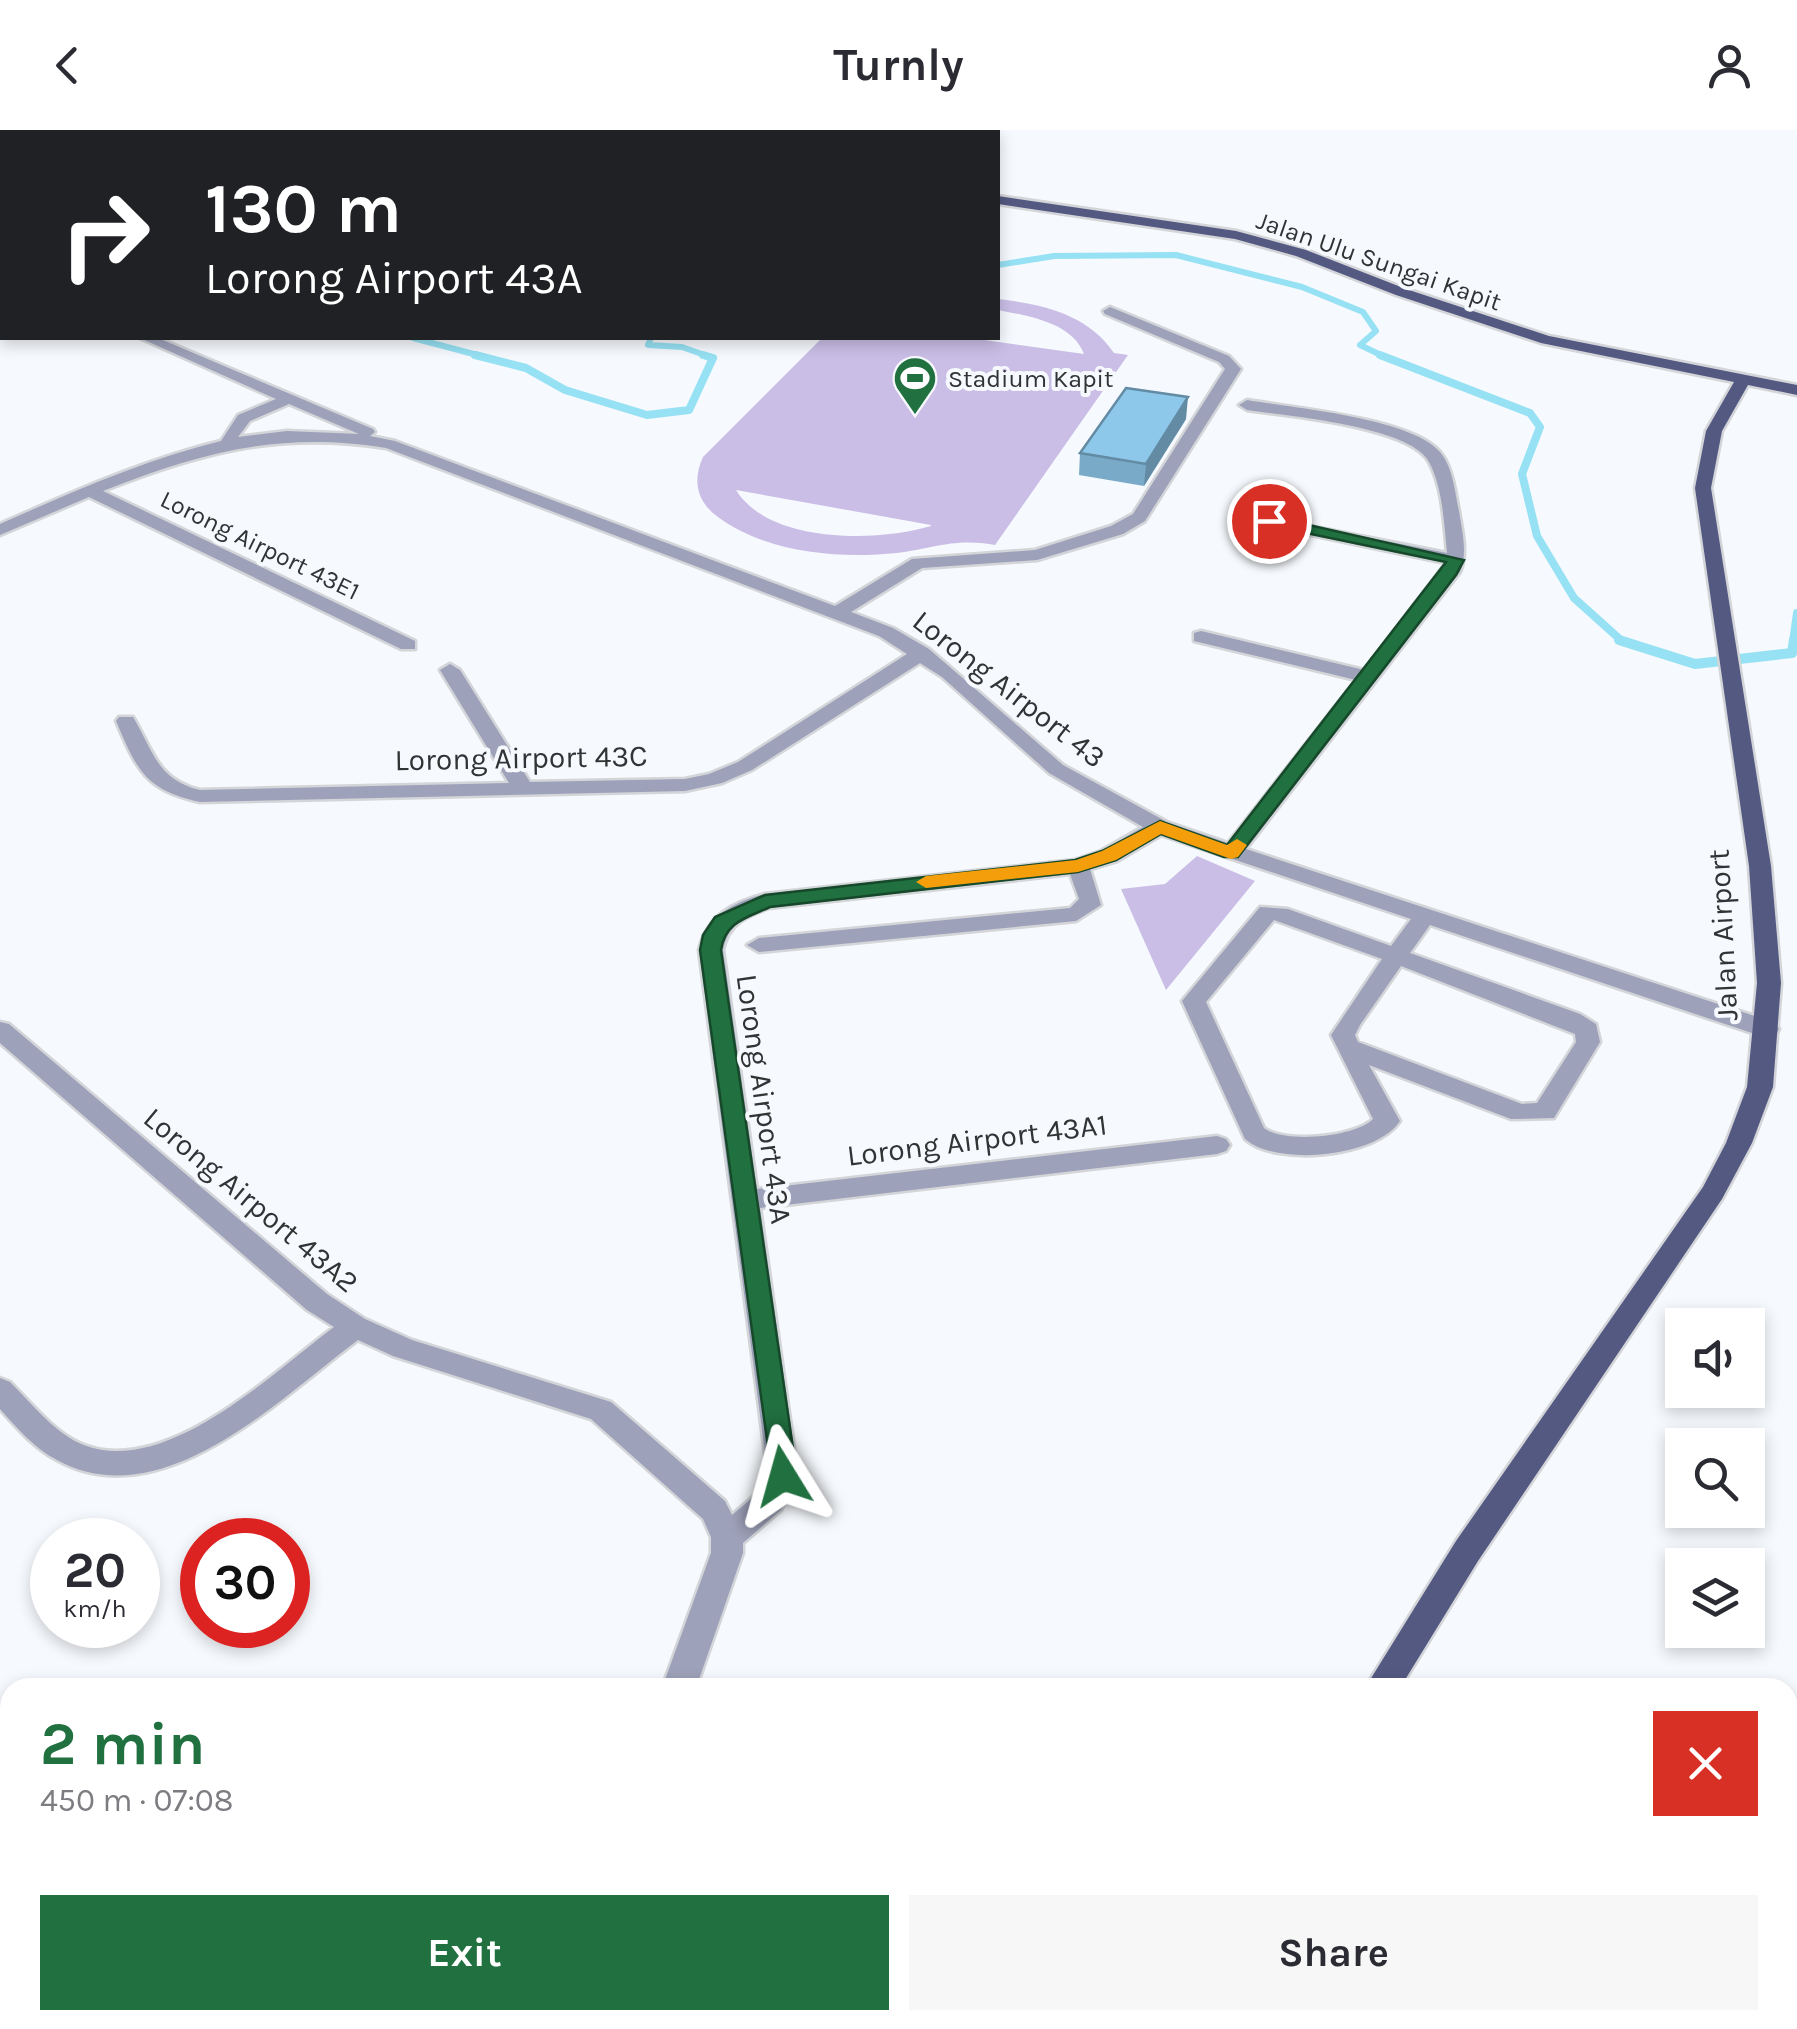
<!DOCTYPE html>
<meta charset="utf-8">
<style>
body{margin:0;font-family:Karla,sans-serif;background:#f7f7f7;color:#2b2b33;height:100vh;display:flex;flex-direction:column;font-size:38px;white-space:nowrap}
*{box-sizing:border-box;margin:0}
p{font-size:32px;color:#7c7c81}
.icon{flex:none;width:55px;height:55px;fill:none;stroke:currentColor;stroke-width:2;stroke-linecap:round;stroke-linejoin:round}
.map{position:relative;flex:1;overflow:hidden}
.drawer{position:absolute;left:0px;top:1548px;width:1798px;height:352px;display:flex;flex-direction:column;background:#fff;border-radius:30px 30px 0 0;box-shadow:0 5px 15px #0003}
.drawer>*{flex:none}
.hud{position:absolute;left:0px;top:0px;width:1000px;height:210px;box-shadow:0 5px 15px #0003;background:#202124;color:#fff;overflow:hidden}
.buttons{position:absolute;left:1665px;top:1178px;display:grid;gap:20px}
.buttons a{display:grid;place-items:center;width:100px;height:100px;border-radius:0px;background:#fff;box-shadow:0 5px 15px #0003;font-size:50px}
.speed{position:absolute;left:30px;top:1388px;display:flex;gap:20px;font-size:50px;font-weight:700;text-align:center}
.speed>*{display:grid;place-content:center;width:130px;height:130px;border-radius:50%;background:#fff;box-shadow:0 5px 15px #0003;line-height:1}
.speed small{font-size:25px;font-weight:400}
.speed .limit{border:15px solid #d22;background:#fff;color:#111}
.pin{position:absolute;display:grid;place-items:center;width:85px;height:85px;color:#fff;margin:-42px;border:5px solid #fff;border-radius:50%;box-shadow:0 2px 10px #0007}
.me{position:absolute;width:110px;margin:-55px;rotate:352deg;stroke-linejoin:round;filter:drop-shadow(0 0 8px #0008)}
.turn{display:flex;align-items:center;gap:35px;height:210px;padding:0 40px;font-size:45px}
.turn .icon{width:130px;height:130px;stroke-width:2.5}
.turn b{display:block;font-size:70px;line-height:85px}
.round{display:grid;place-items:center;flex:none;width:105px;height:105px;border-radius:0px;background:#f7f7f7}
.head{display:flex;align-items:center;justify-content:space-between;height:170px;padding:0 40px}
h1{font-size:60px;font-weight:700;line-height:75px;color:#217040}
.action{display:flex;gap:20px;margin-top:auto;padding:20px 40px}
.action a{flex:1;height:115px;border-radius:0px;background:#217040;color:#fff;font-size:40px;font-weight:700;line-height:115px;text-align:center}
.action a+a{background:#f7f7f7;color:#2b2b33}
header{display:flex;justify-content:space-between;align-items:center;height:130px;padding:0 40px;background:#fff;font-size:45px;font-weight:700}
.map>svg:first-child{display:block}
.green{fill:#cabee6;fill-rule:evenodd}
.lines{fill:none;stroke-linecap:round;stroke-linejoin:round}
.stream-far2{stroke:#96e1f3;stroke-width:6}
.stream-far1{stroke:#96e1f3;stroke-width:8}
.stream{stroke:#96e1f3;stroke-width:10}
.minor-casing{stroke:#d3d5d9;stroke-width:5}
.major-casing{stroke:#d3d5d9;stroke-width:5}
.minor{fill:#9da1b9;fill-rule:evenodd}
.major{fill:#545982;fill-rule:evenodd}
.wall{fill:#79abc9}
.shaded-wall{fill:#638ba4}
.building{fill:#8dc7ea;stroke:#638ba4;stroke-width:2.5}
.route{fill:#217040;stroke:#15492a;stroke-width:2.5}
.slow{fill:#f59e0b}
.labels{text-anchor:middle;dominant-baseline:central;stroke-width:8;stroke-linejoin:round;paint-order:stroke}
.far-street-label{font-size:25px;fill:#323335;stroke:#f6f9fd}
.far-poi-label{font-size:25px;fill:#323335;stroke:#f6f9fd;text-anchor:start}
.street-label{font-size:30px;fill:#323335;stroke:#f6f9fd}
</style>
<header><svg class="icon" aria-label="back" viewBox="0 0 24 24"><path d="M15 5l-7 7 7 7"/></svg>Turnly<svg class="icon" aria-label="person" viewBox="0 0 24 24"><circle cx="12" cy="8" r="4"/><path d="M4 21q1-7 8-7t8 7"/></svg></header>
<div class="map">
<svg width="1797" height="1899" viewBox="0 0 1797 1899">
<rect width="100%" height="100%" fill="#f6f9fd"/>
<!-- green -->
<path class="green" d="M998,169c44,5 90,15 116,54l14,2 -133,190c-42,-7 -58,3 -98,8 -59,6 -130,0 -179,-36 -21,-15 -26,-36 -15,-60l119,-119h148l114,16c-12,-32 -57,-38 -86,-44zM736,360l195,35v1c-53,16 -162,18 -195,-36z
M1197,726l58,25 -89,109 -45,-101 44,-5z"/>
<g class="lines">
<!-- stream-far2 -->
<path class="stream-far2" d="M245,0l12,2
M998,135l56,-9 122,-1 126,32 61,25 13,19 -16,14 25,12
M413,208l72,19
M651,208l-3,7 34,2 28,10"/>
<!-- stream-far1 -->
<path class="stream-far1" d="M475,225l51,13 39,22 82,25 42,-5 24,-52 -10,-3
M1380,225l150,58 10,14 -18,47 15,62 37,62 49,44
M1793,512l4,-29"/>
<!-- stream -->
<path class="stream" d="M1619,510l76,24 97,-11 2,-13"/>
<!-- minor casing -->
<g class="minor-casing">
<path id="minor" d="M1110,177l119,49 12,13 -96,152 -22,13 -86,26 -115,8 -71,44 42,16 36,21 134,116 104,57 61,21 128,-163 -162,-39v-8l7,-2 163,39 82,-107 -183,-38v-8l184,36c-3,-29 -4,-65 -18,-91 -19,-36 -143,-46 -182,-52l-8,-5 8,-5c45,8 164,18 193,52 13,15 15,41 19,59 3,20 9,42 1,61l-214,277 530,174 3,6 -3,6h-18l-328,-110 -20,28 170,61 16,10 4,18 -46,76 -43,1 -142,-54 31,56c-23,36 -123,46 -155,18l-63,-138 78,-94 28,2 103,37 20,-27 -250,-84 -44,26 -27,8 11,36 -25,16 -317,31 -12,-7 12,-7 311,-30 9,-9 -9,-25 -301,34c-23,8 -41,16 -46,42l34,239 460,-53 9,3 4,6 -4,6 -9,3 -457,54 38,268 -17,34 -38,33v10l-47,135h-34l49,-135v-16l-8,-18 -112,-100 -198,-63 -35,-16c-79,59 -196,178 -301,120 -23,-12 -40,-32 -57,-51v-31l10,4c21,21 42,48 69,61 83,38 192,-69 255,-116l-27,-17 -307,-267v-21l9,2 318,270 38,25 47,21 199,62 114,99 7,14 27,-23 9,-16 -69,-526c8,-34 34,-48 66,-56l310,-34 26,-9 42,-24 -94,-54 -107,-96 -22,-14 -168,107 -30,13 -37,8 -485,11c-55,-12 -63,-32 -84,-81l3,-4h14c20,33 24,63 67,73l309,-7 -69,-113 10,-6 10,6 70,112 155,-3 24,-5 29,-12 169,-108 -28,-18 -493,-188c-106,-17 -185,4 -283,43l312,150v8h-14l-312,-152 -89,38v-11c72,-32 144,-64 221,-83l17,-26 38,-16 -136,-61h18l215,91 2,3 -5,4 25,5 440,165 77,-47 123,-9 76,-24 22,-12 92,-145 -6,-7 -114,-48 -2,-3zM289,274l70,30 -72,-3 -49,6 12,-16zM1274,790l108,39 -51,76 42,84c-17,18 -89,25 -109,9l-58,-126zM1401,836l174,68 1,8 -39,61 -15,1 -164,-62 -3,-7 5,-10z
M536,1890h38l-4,9h-38z"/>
</g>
<!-- major casing -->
<g class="major-casing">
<path id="major" d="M529,0h29l1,2h-28z
M998,66l238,35 70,19 100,39 143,47 248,49v10l-49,-10 -26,46 -11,57 60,378 10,117 -8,104 -21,56 -30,56 -244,362 -78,127h-35l91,-147 247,-354 23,-44 21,-56 10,-104 -8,-117 -54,-378 11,-57 28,-49 -193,-39 -145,-48 -100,-39 -61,-17 -237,-35z
M1255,1890h38l-1,9h-38z"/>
</g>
<!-- minor -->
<use href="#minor" class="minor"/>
<!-- major -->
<use href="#major" class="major"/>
</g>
<!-- wall -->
<path class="wall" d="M1186,289l-42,67 -65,-11 1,-22z"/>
<!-- shaded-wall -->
<path class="shaded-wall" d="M1188,267l-2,22 -42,67 2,-22z"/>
<!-- building -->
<path class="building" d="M1126,258l62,9 -42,67 -66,-11z"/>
<!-- route -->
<path class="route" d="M1269,386l195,44 -8,15 -218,282h-14l-63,-23 -45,26 -38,12 -308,35c-24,11 -45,15 -49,43l76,526 -4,8 -10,3 -10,-3 -73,-534 3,-15 12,-18 50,-22 310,-35 27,-9 58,-30 67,24 219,-283 -183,-38v-7z"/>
<!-- slow -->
<path class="slow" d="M1160,691l67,24 10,-6 10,6 -9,12 -7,2 -70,-25 -45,26 -38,12 -152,16 -10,-6 10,-6 150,-16 26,-9z"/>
<!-- icons -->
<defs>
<g id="stadium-pin" transform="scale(2.25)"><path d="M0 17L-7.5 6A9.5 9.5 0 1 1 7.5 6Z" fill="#217040" stroke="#f6f9fd"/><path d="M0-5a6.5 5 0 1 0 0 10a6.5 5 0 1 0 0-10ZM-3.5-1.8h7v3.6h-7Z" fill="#fff"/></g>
</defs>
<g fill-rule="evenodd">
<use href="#stadium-pin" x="915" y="248"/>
</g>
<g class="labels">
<!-- far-street labels -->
<g class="far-street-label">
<text transform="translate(1379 131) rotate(19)">Jalan Ulu Sungai Kapit</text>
<text transform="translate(260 415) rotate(26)">Lorong Airport 43E1</text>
</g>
<!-- far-poi labels -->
<g class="far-poi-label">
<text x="948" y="248">Stadium Kapit</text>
</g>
<!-- street labels -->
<g class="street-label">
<text transform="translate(1009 559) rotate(38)">Lorong Airport 43</text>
<text transform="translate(521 628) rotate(-1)">Lorong Airport 43C</text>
<text transform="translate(1723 805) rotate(-93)">Jalan Airport</text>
<text transform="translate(764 969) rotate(82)">Lorong Airport 43A</text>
<text transform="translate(977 1010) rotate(-7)">Lorong Airport 43A1</text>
<text transform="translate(251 1070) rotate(40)">Lorong Airport 43A2</text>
</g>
</g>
</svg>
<div class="buttons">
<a><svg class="icon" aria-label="sound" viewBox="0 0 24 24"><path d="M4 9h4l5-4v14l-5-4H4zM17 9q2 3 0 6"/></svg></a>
<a><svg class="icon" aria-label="search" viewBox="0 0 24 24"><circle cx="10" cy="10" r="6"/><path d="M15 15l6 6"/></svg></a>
<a><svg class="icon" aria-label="layers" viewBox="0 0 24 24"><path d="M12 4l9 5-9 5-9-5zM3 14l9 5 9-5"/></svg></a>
</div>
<div class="speed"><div>20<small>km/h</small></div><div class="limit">30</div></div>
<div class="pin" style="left:1269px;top:391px;background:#d93025"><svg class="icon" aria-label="arrive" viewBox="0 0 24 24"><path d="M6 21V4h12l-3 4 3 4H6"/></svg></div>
<svg class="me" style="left:783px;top:1346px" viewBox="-20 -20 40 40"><path d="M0-17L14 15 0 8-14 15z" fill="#217040" stroke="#fff" stroke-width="4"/></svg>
<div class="hud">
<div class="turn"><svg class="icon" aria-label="right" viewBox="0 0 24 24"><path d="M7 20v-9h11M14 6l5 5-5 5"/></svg><div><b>130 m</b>Lorong Airport 43A</div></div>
</div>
<section class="drawer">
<div class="head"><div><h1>2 min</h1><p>450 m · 07:08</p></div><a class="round" style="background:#d93025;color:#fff"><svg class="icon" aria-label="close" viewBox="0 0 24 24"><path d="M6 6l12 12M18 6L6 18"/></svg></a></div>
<div class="action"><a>Exit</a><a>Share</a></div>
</section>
</div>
